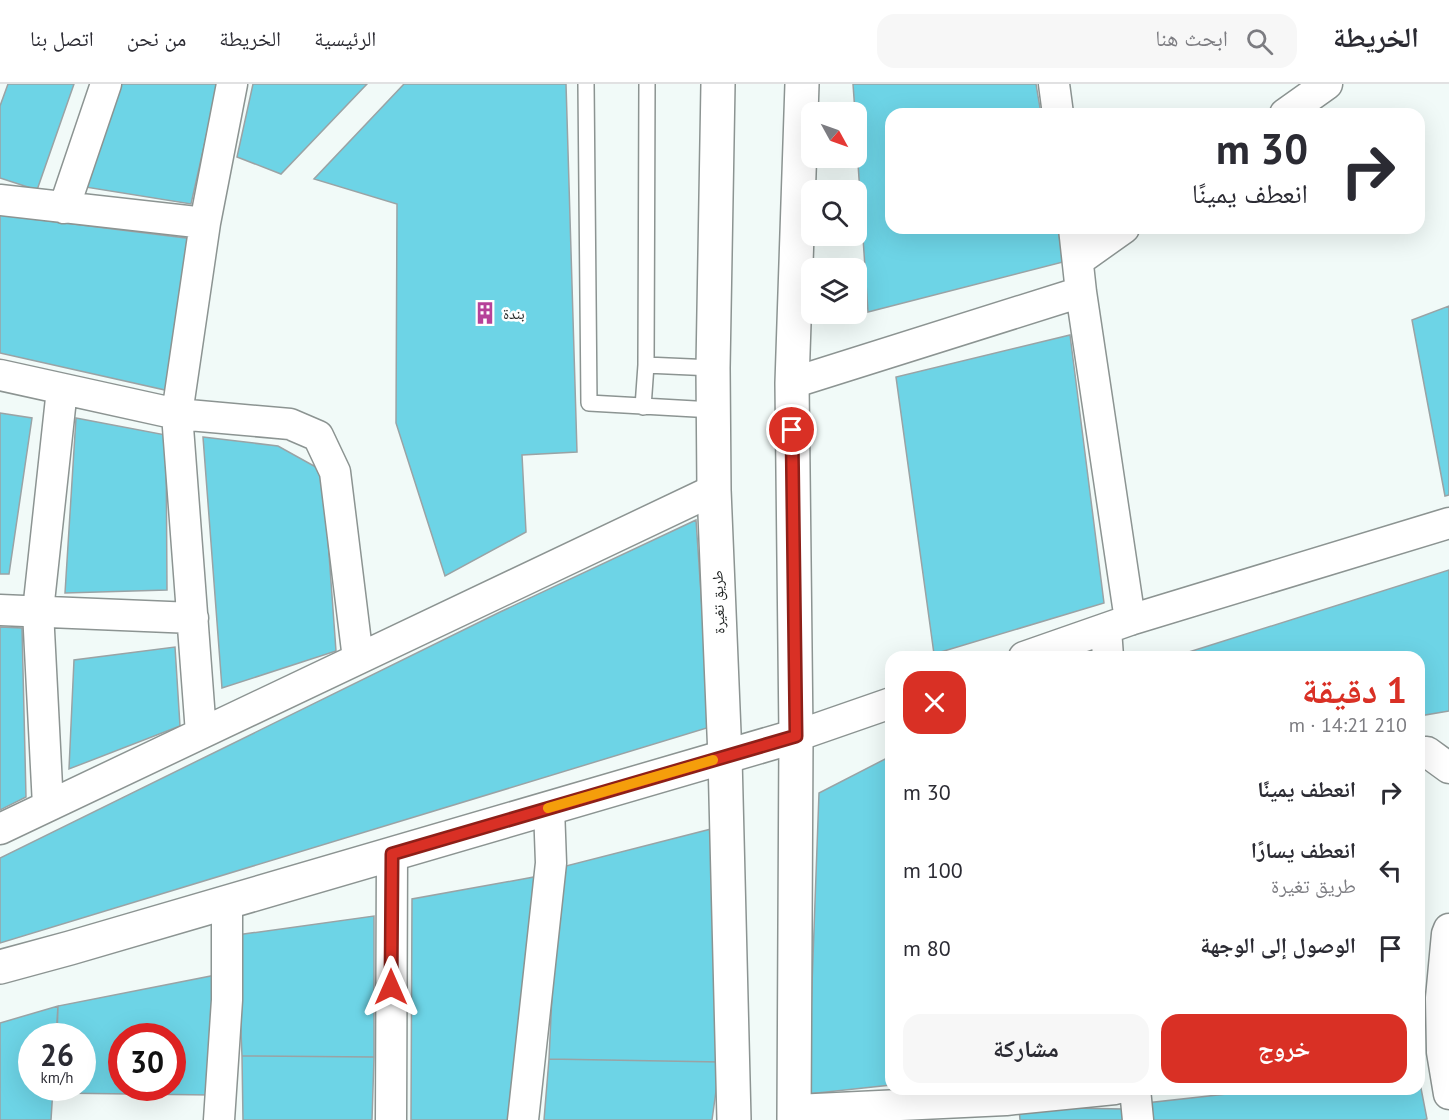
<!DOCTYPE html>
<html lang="ar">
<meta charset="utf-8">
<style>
body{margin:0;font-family:"PT Sans","Noto Naskh Arabic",sans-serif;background:#f7f7f7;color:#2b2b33;direction:rtl;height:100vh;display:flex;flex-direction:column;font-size:22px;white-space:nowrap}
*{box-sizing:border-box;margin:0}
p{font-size:20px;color:#7c7c81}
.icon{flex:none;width:33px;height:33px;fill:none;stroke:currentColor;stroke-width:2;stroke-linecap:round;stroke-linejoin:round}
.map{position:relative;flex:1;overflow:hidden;direction:ltr}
.sheet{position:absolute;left:885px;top:567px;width:540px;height:444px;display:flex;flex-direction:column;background:#fff;border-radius:18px;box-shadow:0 6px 24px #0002;direction:rtl}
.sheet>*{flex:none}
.banner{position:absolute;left:885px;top:24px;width:540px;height:126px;border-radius:18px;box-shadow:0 6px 24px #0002;direction:rtl;background:#fff;color:#2b2b33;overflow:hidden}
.needle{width:39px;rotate:130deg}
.controls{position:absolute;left:801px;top:18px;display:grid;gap:12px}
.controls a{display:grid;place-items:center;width:66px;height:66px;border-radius:12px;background:#fff;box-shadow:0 6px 24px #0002;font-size:30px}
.speed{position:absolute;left:18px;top:939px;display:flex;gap:12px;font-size:30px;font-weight:700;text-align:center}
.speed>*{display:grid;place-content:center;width:78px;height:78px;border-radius:50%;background:#fff;box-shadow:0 6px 24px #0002;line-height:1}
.speed small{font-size:15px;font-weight:400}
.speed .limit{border:9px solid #d22;background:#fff;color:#111}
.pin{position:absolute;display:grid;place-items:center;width:51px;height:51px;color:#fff;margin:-26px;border:3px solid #fff;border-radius:50%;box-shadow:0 2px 6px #0007}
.me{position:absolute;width:66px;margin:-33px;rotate:0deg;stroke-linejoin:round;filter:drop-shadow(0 0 4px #0008)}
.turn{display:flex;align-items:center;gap:21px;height:126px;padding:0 18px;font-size:27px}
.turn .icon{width:78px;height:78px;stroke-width:2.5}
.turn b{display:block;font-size:42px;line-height:51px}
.round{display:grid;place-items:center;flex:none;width:63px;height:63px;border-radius:18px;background:#f7f7f7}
.summary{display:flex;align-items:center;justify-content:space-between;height:102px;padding:0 18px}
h1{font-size:36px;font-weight:700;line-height:45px;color:#d93025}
.primary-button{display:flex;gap:12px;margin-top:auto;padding:12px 18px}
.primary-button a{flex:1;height:69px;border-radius:18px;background:#d93025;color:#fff;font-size:24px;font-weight:700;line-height:69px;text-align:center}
.primary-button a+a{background:#f7f7f7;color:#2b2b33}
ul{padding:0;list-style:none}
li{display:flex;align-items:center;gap:18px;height:78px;padding:0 18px}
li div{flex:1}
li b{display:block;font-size:22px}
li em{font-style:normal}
header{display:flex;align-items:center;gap:36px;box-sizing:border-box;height:84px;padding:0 30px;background:#fff;border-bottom:2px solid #e1e1e2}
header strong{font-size:28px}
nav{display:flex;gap:33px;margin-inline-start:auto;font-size:21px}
.search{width:420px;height:54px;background:#f7f7f7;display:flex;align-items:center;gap:15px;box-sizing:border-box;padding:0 21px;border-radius:18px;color:#7c7c81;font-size:22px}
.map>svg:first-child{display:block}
.building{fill:#6dd4e6;stroke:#9aa3a5;stroke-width:1.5;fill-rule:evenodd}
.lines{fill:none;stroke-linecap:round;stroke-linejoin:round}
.service-casing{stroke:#8c9492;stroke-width:18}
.minor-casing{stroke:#8c9492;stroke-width:33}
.tertiary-casing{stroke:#8c9492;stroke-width:36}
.secondary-casing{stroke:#8c9492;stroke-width:36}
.service{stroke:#fff;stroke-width:15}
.minor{stroke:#fff;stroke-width:30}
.tertiary{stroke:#fff;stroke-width:33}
.secondary{stroke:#fff;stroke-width:33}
.route-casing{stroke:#8d1f18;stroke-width:15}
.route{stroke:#d93025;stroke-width:10}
.slow{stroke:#f59e0b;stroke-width:10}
.labels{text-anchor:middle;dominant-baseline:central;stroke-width:5;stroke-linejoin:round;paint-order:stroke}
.poi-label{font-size:15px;fill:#202423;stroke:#fff;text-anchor:start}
.street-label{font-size:15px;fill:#202423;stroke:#fff}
</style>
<header>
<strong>الخريطة</strong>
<div class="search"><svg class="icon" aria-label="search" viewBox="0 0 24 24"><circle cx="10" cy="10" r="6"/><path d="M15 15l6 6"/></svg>ابحث هنا</div>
<nav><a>الرئيسية</a><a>الخريطة</a><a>من نحن</a><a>اتصل بنا</a></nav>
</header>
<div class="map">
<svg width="1449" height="1036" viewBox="0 0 1449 1036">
<rect width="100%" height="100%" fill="#f1faf8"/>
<!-- building -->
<path class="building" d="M8,0h66l-37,106 -37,-12v-72z
M118,0h100l-27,120 -112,-18z
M253,0h114l-86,90 -44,-17z
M404,0h162l11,368 -55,3 4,77 -81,44 -49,-153 1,-219 -83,-25z
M853,0h183l5,30h-150v114h167l5,34 -195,50 -12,-178v-22h-1z
M0,131l194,24 -29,151 -165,-37z
M1449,222v189l-4,1 -33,-176z
M1070,251l34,268 -170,51 -38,-277z
M0,329l32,5 -23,156h-9z
M76,334l90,17 1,155 -102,3z
M203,353l75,9 45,25 13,180 -114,37z
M696,436l14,207 -710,216v-85l500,-246z
M1449,486v141l-30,5v-59h-246z
M0,543l22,1 4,169 -26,13z
M175,563l5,79 -111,43 5,-109z
M891,672v329l-83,9 11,-301z
M711,745l9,233 -171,-3 9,-191z
M534,793l-23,243h-100l1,-221z
M374,832v141l-132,-1 -5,-121z
M216,891l-5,120 -158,-2v-5h29v-52h-26l2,-30zM122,952h50v52h-50z
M58,922l-1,30h-25v52h21l-2,32h-51v-97z
M242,972l132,1 -2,63h-129z
M549,975l171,3 -8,58h-168z
M1419,994l8,41 -4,1h-273l-4,-17 127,-14h146z
M1019,1023l104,2 1,11h-104z"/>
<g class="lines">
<!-- service casing -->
<g class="service-casing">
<path id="service" d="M586,0l3,319 124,7
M647,0l-1,281 67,3
M643,323l3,-42"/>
</g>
<!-- minor casing -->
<g class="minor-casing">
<path id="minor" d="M1054,0l4,30
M1285,30l42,-30
M0,116l205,23 27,-139
M64,124l42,-124
M1074,144l7,64 49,328
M1079,176l45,-32
M0,291l177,39 113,10 28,12 17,36 23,187
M792,299l289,-91
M0,526l193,8
M1106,545l2,28
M1024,573l106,-37 319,-97
M201,649l-24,-319 28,-191
M796,652l95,-33
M1419,668h8l22,16
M48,722l-10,-195 24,-222
M0,745l714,-339
M1449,845l-2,5 -6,64 1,54 7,42
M1135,1005l3,31
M795,1026l211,-10 109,-11
M219,1036l8,-120v-97
M391,1036l1,-266
M523,1036l28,-257 -2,-55"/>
</g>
<!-- tertiary casing -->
<g class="tertiary-casing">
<path id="tertiary" d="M0,883l70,-19 726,-212"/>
</g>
<!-- secondary casing -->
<g class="secondary-casing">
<path id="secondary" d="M718,0l-5,284 1,122 11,267 9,363
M794,1036l2,-384 -4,-353 10,-299"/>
</g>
<!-- service -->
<use href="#service" class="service"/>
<!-- minor -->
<use href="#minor" class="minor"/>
<!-- tertiary -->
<use href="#tertiary" class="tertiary"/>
<!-- secondary -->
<use href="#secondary" class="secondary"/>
</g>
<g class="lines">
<!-- route casing -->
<g class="route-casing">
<path id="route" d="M391,903l1,-133 404,-118 -4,-306"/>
</g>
<!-- route -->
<use href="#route" class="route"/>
<!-- slow -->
<path class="slow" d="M548,724l165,-48"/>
</g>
<!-- icons -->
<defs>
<g id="building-bare" transform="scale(1.8)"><path d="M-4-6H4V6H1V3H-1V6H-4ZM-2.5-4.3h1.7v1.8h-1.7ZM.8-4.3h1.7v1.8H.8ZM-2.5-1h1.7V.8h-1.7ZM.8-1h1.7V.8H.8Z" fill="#b64199" stroke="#fff" stroke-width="2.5" paint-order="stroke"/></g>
</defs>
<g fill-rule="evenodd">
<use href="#building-bare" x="485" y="229"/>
</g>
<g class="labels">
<!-- poi labels -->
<g class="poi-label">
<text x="503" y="229">بندة</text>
</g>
<!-- street labels -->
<g class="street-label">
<text transform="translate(718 518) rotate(-92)">طريق تغيرة</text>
</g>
</g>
</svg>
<div class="controls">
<a><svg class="needle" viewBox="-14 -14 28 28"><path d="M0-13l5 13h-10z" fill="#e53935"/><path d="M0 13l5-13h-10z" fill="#7c7c81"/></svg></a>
<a><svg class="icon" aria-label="search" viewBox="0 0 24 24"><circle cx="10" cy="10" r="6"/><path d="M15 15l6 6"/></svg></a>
<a><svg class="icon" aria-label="layers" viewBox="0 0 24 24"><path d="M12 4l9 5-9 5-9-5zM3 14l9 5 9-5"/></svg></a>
</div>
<div class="speed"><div>26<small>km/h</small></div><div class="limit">30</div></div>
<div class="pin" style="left:792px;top:346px;background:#d93025"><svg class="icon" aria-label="arrive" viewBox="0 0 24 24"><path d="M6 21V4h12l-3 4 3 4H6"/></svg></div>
<svg class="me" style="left:391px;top:903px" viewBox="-20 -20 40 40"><path d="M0-17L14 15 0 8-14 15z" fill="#d93025" stroke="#fff" stroke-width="4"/></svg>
<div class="banner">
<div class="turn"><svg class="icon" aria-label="right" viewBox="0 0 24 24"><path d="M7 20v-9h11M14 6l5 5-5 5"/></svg><div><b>30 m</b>انعطف يمينًا</div></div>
</div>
<section class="sheet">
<div class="summary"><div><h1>1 دقيقة</h1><p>210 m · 14:21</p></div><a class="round" style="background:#d93025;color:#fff"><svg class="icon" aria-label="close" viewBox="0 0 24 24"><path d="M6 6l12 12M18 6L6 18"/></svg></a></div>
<ul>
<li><svg class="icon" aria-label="right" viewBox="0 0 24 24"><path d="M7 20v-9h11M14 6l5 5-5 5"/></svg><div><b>انعطف يمينًا</b></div><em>30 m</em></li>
<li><svg class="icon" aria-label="left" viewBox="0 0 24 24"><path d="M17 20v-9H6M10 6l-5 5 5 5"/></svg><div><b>انعطف يسارًا</b><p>طريق تغيرة</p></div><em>100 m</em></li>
<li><svg class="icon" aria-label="arrive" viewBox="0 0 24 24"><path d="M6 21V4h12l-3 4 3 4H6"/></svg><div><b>الوصول إلى الوجهة</b></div><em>80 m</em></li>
</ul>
<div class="primary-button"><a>خروج</a><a>مشاركة</a></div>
</section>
</div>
